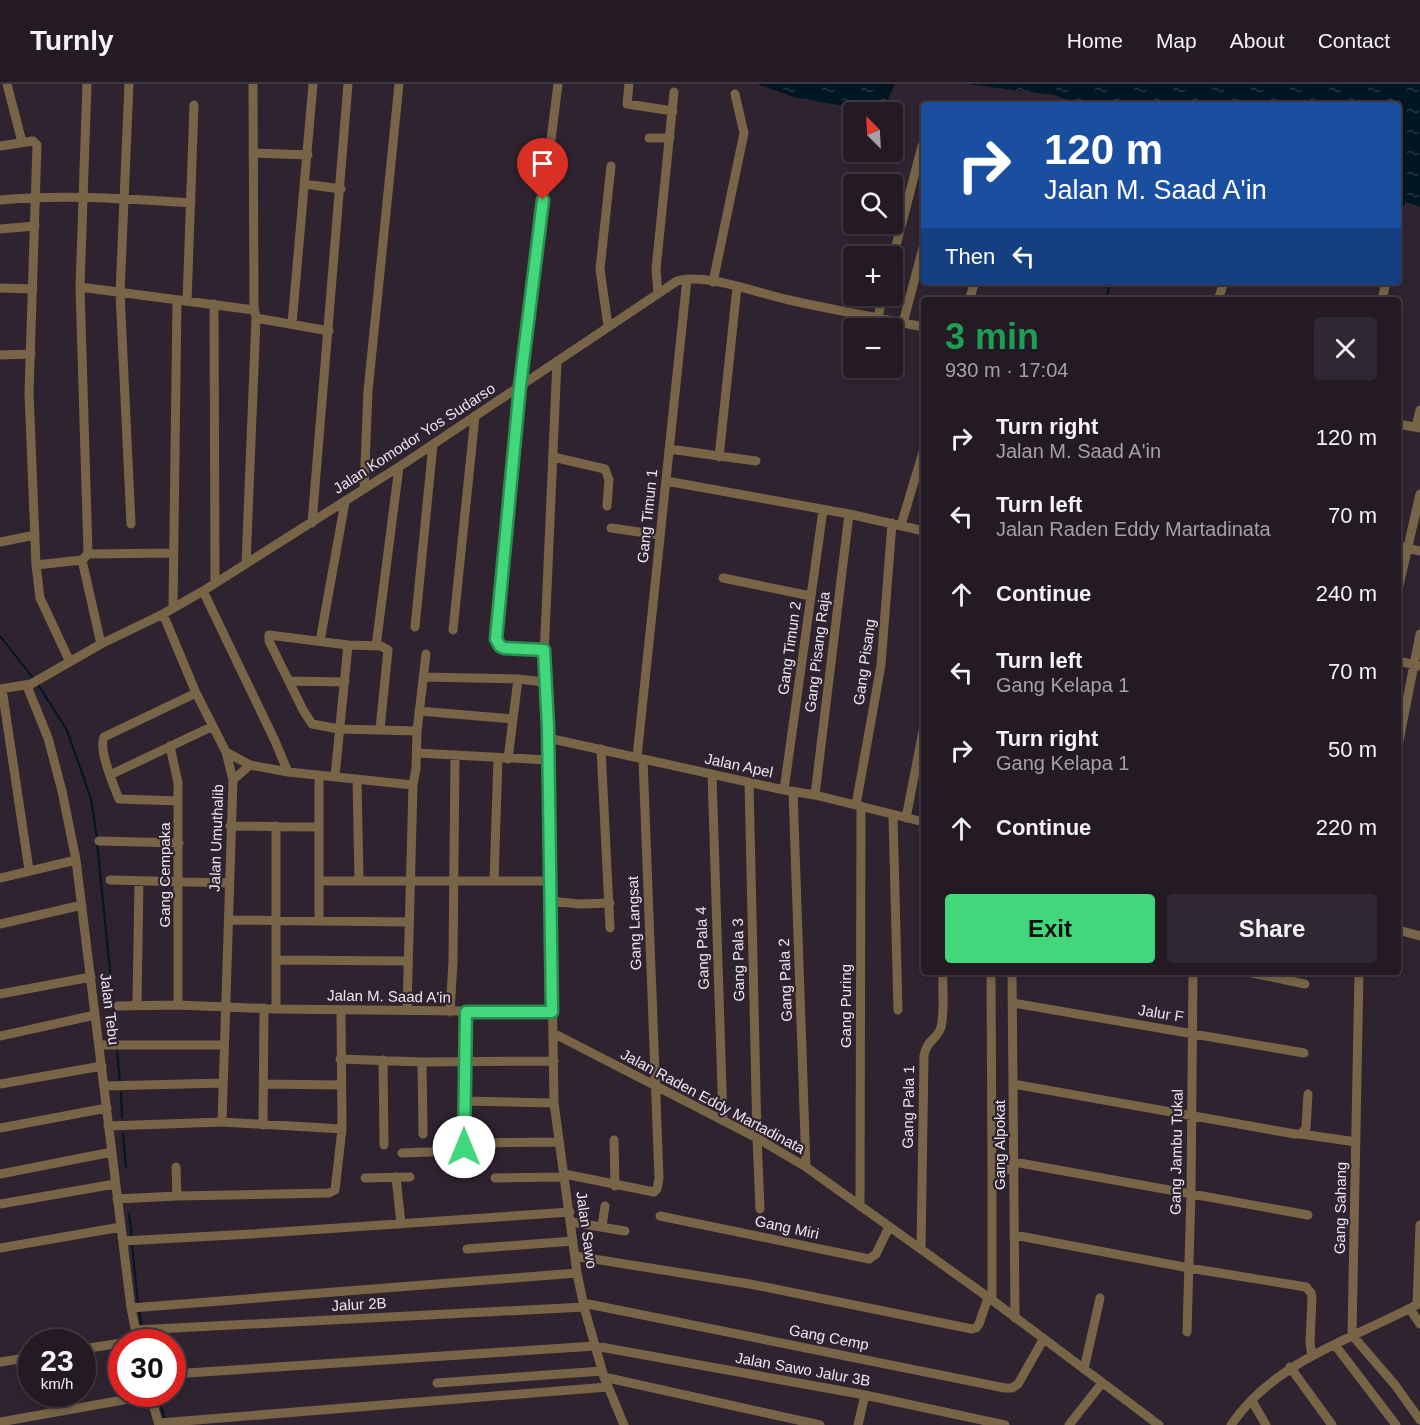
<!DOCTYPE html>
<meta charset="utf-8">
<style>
body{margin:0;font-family:Helvetica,sans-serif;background:#2f2731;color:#f1f3f6;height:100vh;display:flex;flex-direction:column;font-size:22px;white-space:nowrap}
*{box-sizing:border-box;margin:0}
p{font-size:20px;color:#a3a1a6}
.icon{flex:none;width:33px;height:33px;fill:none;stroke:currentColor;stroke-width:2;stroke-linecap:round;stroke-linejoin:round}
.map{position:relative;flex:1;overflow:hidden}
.drawer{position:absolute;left:921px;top:213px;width:480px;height:678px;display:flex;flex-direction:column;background:#231a24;border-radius:6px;box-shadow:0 3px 9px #0003,0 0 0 2px #403841}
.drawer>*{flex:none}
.top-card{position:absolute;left:921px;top:18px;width:480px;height:183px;border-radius:6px;box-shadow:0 3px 9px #0003,0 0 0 2px #403841;background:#1a4fa0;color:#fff;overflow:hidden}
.needle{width:39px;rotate:336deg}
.tools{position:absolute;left:843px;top:18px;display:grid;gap:12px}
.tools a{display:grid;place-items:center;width:60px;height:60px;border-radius:6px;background:#231a24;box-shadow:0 3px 9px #0003,0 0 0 2px #403841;font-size:30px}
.speed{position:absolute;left:18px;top:1245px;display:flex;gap:12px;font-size:30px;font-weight:700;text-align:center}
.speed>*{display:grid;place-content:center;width:78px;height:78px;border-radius:50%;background:#231a24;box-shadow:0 3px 9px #0003,0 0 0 2px #403841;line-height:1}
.speed small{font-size:15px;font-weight:400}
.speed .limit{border:9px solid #d22;background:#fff;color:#111}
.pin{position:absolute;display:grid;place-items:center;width:51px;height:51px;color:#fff;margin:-62px -26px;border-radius:50% 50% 50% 0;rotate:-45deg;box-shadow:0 0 6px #0007}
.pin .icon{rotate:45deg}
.me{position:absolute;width:66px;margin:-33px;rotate:0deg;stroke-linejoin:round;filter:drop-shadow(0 0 4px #0008)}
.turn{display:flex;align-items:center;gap:21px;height:126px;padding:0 24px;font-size:27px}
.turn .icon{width:78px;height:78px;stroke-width:2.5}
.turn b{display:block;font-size:42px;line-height:51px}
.then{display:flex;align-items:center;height:57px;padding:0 24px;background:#0003;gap:12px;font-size:22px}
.round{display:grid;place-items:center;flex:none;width:63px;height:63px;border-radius:6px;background:#2f2731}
.summary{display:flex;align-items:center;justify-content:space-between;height:102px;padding:0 24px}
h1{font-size:36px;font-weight:800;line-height:45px;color:#1e9e55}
.primary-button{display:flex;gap:12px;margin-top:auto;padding:12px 24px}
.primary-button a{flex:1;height:69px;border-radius:6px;background:#42d77b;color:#111;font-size:24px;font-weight:800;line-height:69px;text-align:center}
.primary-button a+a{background:#2f2731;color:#f1f3f6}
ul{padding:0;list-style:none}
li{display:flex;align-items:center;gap:18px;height:78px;padding:0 24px}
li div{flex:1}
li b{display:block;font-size:22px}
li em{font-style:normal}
header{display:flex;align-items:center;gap:36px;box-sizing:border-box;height:84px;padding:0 30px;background:#231a24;border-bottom:2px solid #403841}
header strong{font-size:28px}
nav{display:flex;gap:33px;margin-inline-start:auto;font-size:21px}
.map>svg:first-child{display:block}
.water{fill:url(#water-ripples)}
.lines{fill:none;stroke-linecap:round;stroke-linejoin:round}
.stream{stroke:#001622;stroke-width:2}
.minor{stroke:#786548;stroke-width:9}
.route-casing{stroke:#2b8c50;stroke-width:15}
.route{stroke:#42d77b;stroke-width:10}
.labels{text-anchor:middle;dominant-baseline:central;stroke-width:4.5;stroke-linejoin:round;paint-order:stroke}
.street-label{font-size:15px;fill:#eee6ef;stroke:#2f2330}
</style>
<header>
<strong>Turnly</strong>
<nav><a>Home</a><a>Map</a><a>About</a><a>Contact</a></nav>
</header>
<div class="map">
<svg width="1420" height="1341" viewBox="0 0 1420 1341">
<defs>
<pattern id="water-ripples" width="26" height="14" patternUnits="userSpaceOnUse" patternTransform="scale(1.5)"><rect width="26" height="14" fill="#001622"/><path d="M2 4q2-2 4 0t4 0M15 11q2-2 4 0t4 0" fill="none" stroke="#263842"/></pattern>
</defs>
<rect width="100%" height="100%" fill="#2f2330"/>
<!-- water -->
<path class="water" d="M757,0h138l-13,28h-2l-83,-14z
M966,0h454v123l-14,-5 -8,14v-111h-315l-29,-10z"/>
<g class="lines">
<!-- stream -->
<path class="stream" d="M1105,216l6,-18
M0,552l33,42
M37,599l30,47 24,69 6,39
M97,759l20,196
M117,965l3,34
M121,1009l1,25
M123,1050l3,34
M129,1129l3,26
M132,1160l6,60
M139,1226l3,18
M143,1250l2,8
M157,1310l8,25"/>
<!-- minor -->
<path class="minor" d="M7,0l15,58
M87,0l-7,203 8,267 -6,6 19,84
M129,0l-9,209 11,231
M629,0l-2,20 46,7
M649,54h21
M0,62l33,-5 4,4 -8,248 7,172 4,33 30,64
M253,69l55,2
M304,100l37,5
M0,116c64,-6 128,-1 191,3
M0,145l35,-3
M892,177l30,-115
M713,198l31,-149 -9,-39
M80,203l174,23
M0,204l33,1
M658,210l-2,-25 18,-177
M969,216l6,-18
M1218,216l6,-18
M1382,216l4,-18
M187,217l7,-196
M214,220l1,279
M878,233l5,-21
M256,234l73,13
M903,239l21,-79
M292,240l21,-240
M608,242l-8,-57 11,-103
M0,271l31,-1
M557,277l-13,296 4,70 6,376 23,170 7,34 20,70 20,48
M1398,340l22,4
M1416,343l4,-17
M669,365l87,12
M553,373l52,12 4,11 -2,26
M719,373l18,-170
M666,397l183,33 75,17
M364,405l4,-98 31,-307
M312,439l36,-439
M901,441l23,-76
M611,444l49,7
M0,458l35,-7
M1398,462l22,5
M88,470l86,-1
M246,480l10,-246 -2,-11 -1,-223
M36,481l46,-5
M723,494l88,18
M1398,506l22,-96
M203,507l72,150 13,31
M173,524l4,-308
M163,530l33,79 30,59 7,28 -11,342
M415,543l18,-183
M453,546l22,-214
M320,557l25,-139
M348,561l33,1 7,4 -8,79
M376,562l23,-179
M545,566l-41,-2 -4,-2 -4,-6 24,-254 38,-302
M1398,577l22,5
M423,593l95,2 27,3
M289,597l56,1
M27,602l21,52 14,53 14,69 55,448 7,34
M0,605l31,-5 70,-40 62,-30 40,-23 202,-128 272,-182c27,-9 83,13 112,19 45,10 90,18 135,27
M2,605l27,181
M419,627l94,8
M548,654l236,52 31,5 109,27
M170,662l8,37v222
M1398,662l22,-112
M601,665l9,179
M226,668l24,13 38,7 125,13
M417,669l131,7
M637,673l50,-478
M508,675l10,-80
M712,690l11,347
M110,691l101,-48
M335,692l13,-131 -79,-10v6l34,69 9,14 27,5 78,2
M357,695l2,102
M233,696l17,-15
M749,698l8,356 3,71
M784,706l39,-280
M793,707l13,376
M815,711l34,-281
M178,717l-59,-2c-5,-13 -21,-49 -15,-62l92,-44
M856,721l25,-140 11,-142
M893,732l5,194
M906,734l18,-92
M230,742l88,1
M99,757l80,2
M0,794l76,-18
M110,796l119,3
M320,797h229
M494,797l4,-123
M551,817l28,3 31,-1
M229,836l179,2
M319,836v-145
M0,840l82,-19
M1398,846l22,6
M276,876l131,1
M991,888l1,196
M1012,888l3,346
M1247,888l58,12
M1359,888l-7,363 43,50 25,35
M0,910l91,-17
M1013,919l291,50
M137,920l2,-123
M118,922l60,-1 98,4 276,3
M276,925v-183
M407,926l6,-225 3,-17 1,-37 9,-77
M450,928l3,-51 2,-206
M553,949l204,105 49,29 186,133 167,125
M0,952l95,-21
M99,961h124
M340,975l82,3 132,-1
M383,976l1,85
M422,978l1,72
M0,1000l102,-18
M264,1000l76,1
M1013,1000l282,50h6l5,-6 2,-34
M104,1002l119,-3
M464,1017l90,2
M263,1041l1,-117
M108,1042l114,-4 120,7
M0,1044l107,-20
M1301,1050l55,8
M614,1056l1,46
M464,1063l2,-135
M402,1069l54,-2 17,-8 86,-1
M1014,1078l294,53
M176,1083l1,29
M0,1090l112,-22
M564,1090l90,18 3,-3 2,-11 -16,-419
M396,1093l5,47
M365,1094l45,-1
M495,1094l69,-1
M117,1115l60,-3 152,-3 6,-3 7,-61 -1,-119
M0,1120l115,-20
M860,1122l1,-399
M660,1132l209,43 7,-5 13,-27
M571,1138l54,9
M602,1142l3,-20
M1014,1151l175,33 117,19 5,6 1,5 -2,45 2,12
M123,1157l128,-7 319,-22
M0,1164l121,-21
M467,1165l106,-8
M921,1165l3,-193c2,-16 14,-17 17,-29 4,-15 1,-39 2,-55
M575,1172l175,28 222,45 4,-1 3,-4 9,-26
M992,1216v-132l22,2
M583,1219l422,85h7l6,-4 25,-44
M1417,1221l3,-80
M131,1224l446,-35
M1410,1225l10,15
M136,1246l448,-23
M1187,1248l4,-139 2,-221
M1335,1261l61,80
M82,1265l40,-6
M0,1278l32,-5
M1290,1283l42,58
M1084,1285l16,-71
M172,1290l423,-28 270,49 140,30
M604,1293l216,48
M437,1299l165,-12
M150,1310l9,31
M1252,1317l14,24
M0,1338l151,-27
M159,1339l449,-36
M858,1341l7,-30
M1069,1341l33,-42
M1231,1341c44,-65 123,-86 189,-122"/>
</g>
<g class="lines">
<!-- route casing -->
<g class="route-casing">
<path id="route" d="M464,1063l2,-135h86l-4,-285 -4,-77 -40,-2 -4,-2 -4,-7 24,-253 23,-186"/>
</g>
<!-- route -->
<use href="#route" class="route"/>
</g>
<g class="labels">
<!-- street labels -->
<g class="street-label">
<text transform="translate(414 354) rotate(-33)">Jalan Komodor Yos Sudarso</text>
<text transform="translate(647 432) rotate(-84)">Gang Timun 1</text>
<text transform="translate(789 564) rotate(-82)">Gang Timun 2</text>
<text transform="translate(817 568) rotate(-83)">Gang Pisang Raja</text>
<text transform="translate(864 578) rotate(-82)">Gang Pisang</text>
<text transform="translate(739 681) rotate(12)">Jalan Apel</text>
<text transform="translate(216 754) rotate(-88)">Jalan Umuthalib</text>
<text transform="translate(164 791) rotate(-90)">Gang Cempaka</text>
<text transform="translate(634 839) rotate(-92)">Gang Langsat</text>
<text transform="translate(702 864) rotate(-92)">Gang Pala 4</text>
<text transform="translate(738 876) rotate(-91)">Gang Pala 3</text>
<text transform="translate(785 896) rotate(-92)">Gang Pala 2</text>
<text transform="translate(389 912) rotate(1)">Jalan M. Saad A'in</text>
<text transform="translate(845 922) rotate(-90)">Gang Puring</text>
<text transform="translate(110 925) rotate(83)">Jalan Tebu</text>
<text transform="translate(1161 929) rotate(9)">Jalur F</text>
<text transform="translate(713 1017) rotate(28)">Jalan Raden Eddy Martadinata</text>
<text transform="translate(908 1023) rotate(-89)">Gang Pala 1</text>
<text transform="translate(999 1061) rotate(-90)">Gang Alpokat</text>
<text transform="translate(1176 1068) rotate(-89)">Gang Jambu Tukal</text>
<text transform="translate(1340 1124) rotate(-89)">Gang Sahang</text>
<text transform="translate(787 1143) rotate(12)">Gang Miri</text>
<text transform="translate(587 1146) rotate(82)">Jalan Sawo</text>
<text transform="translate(359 1220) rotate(-3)">Jalur 2B</text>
<text transform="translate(829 1253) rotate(11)">Gang Cemp</text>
<text transform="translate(803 1285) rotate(10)">Jalan Sawo Jalur 3B</text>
</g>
</g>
</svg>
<div class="tools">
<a><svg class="needle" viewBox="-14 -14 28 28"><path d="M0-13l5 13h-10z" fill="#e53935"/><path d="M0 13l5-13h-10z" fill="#a3a1a6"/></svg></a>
<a><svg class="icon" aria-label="search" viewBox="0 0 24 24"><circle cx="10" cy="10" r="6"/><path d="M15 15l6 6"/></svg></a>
<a>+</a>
<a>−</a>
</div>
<div class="speed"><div>23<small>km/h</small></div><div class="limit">30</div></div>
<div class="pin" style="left:543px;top:116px;background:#d93025"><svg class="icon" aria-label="arrive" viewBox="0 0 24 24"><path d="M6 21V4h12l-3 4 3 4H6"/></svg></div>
<svg class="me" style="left:464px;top:1063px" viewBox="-20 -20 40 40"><circle r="19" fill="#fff"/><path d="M0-13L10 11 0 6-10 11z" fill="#42d77b"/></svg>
<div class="top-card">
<div class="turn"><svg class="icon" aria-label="right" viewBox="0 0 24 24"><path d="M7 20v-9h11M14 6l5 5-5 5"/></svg><div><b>120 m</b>Jalan M. Saad A'in</div></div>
<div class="then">Then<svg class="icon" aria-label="left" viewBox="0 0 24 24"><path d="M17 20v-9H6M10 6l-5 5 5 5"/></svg></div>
</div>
<section class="drawer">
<div class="summary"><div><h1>3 min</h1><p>930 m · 17:04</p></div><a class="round"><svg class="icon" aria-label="close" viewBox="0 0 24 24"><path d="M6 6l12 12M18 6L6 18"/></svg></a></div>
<ul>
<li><svg class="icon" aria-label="right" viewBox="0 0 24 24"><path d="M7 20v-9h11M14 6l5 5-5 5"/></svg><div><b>Turn right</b><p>Jalan M. Saad A'in</p></div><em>120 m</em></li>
<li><svg class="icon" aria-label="left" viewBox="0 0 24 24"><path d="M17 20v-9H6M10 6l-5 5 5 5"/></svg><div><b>Turn left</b><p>Jalan Raden Eddy Martadinata</p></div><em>70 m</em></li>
<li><svg class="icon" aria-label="ahead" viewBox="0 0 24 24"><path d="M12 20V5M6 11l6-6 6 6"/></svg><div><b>Continue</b></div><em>240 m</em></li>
<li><svg class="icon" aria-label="left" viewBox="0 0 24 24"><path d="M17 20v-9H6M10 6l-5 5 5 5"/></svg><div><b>Turn left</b><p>Gang Kelapa 1</p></div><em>70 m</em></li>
<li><svg class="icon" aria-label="right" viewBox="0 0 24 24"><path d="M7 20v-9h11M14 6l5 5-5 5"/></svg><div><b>Turn right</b><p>Gang Kelapa 1</p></div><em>50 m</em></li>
<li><svg class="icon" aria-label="ahead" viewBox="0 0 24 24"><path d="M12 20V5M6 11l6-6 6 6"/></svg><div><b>Continue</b></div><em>220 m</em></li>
</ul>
<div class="primary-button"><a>Exit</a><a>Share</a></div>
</section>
</div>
